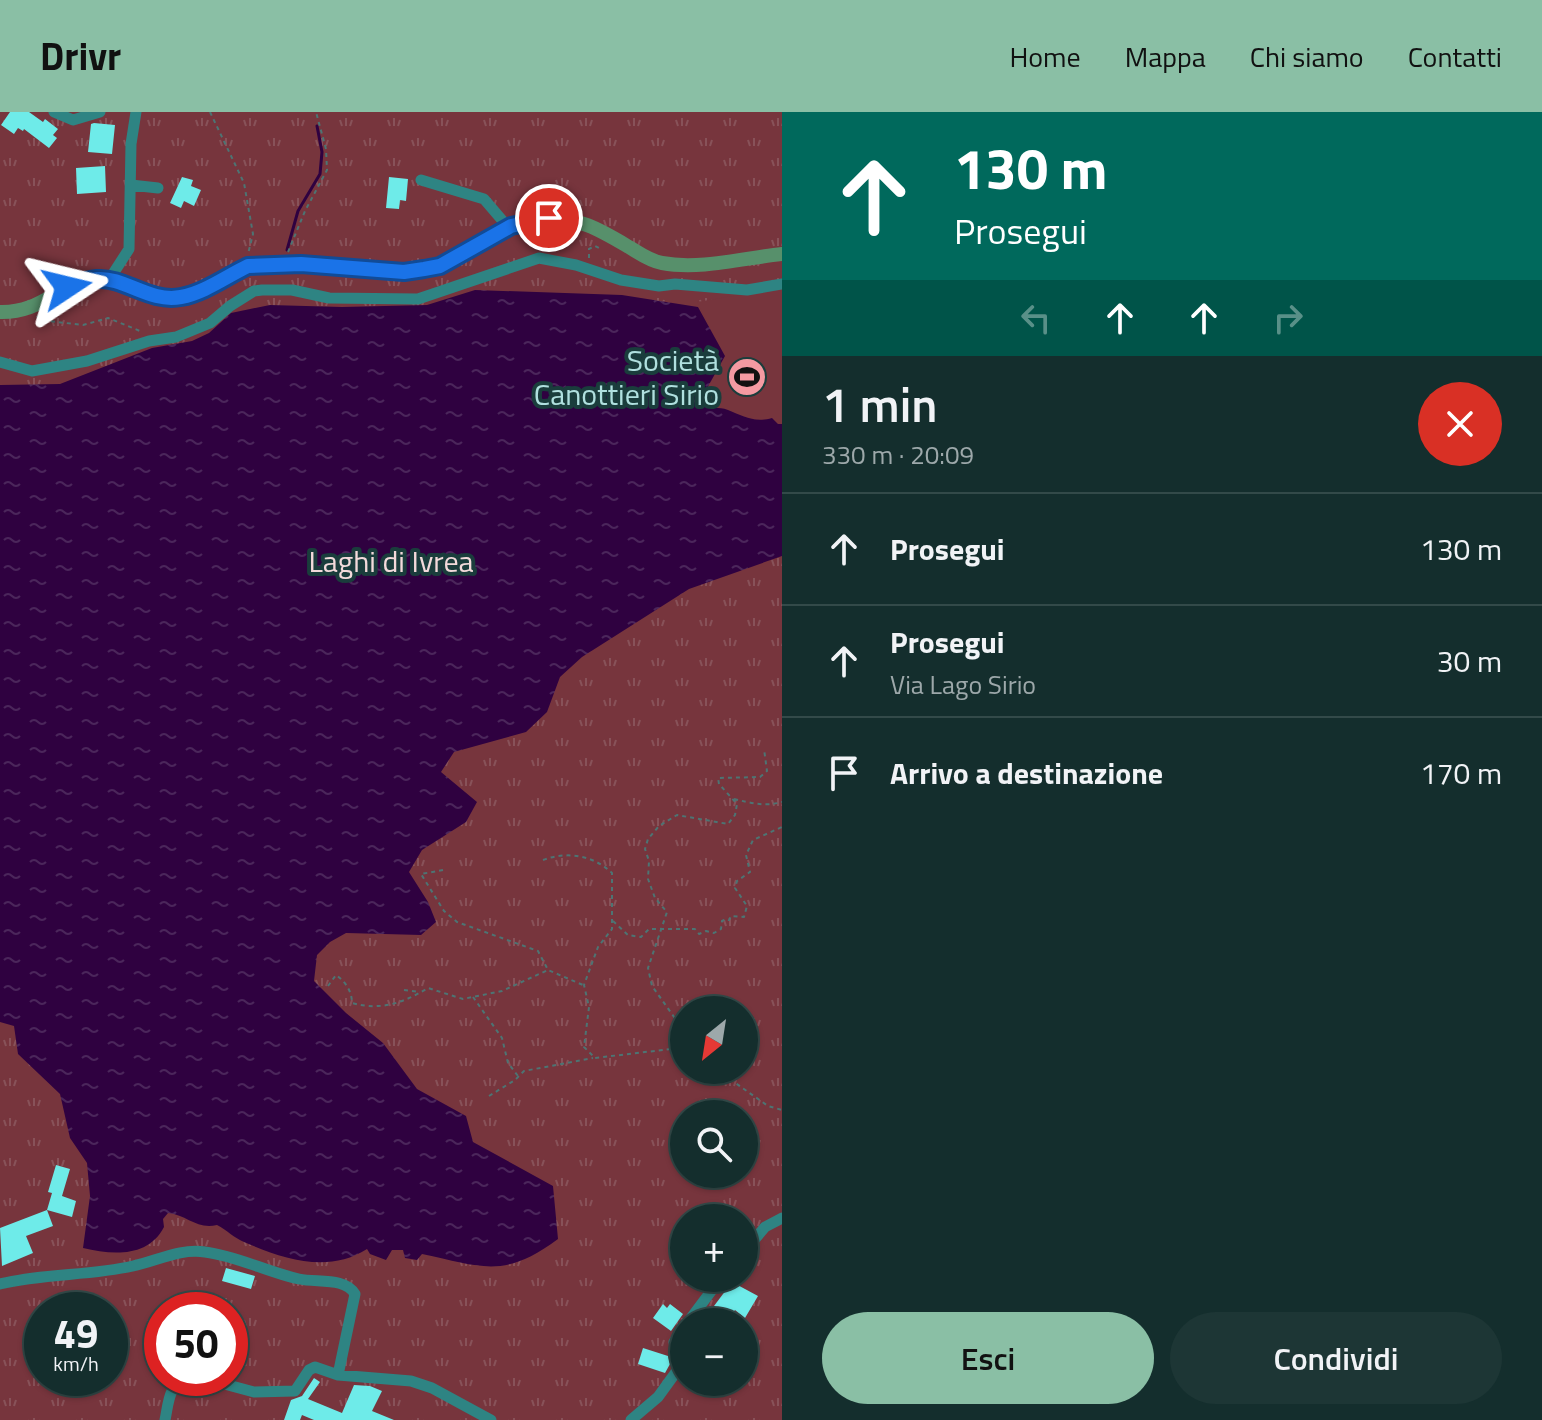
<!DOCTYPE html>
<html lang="it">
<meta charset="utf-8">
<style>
body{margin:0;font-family:"Titillium Web",sans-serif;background:#1d3635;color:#f1f3f6;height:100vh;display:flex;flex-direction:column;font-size:30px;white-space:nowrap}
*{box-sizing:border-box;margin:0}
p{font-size:26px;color:#9da8aa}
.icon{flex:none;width:44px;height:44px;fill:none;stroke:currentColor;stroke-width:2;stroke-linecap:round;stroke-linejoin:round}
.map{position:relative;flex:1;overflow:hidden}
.side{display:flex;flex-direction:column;background:#142e2d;width:760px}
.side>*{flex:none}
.banner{background:#00695c;color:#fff;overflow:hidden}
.needle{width:52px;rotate:210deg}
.fabs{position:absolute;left:670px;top:884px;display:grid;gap:16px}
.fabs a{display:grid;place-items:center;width:88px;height:88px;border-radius:50%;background:#142e2d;box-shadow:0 2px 6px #0004,0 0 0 2px #334a49;font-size:40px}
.speed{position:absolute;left:24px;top:1180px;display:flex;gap:16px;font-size:40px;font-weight:700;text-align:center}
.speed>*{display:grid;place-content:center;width:104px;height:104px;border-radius:50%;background:#142e2d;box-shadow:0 2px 6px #0004,0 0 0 2px #334a49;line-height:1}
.speed small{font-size:20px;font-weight:400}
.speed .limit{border:12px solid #d22;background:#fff;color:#111}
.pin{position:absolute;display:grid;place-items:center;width:68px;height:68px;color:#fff;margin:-34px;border:4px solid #fff;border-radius:50%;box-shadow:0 2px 8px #0007}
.me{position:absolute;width:88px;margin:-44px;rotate:80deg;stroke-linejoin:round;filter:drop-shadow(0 0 6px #0008)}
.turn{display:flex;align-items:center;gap:28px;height:168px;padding:0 40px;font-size:36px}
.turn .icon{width:104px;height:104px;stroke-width:2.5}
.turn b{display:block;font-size:56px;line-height:68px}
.lanes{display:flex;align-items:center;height:76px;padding:0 40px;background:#0003;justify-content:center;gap:40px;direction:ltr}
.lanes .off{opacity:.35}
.round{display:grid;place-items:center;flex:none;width:84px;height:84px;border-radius:42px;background:#1d3635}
.headline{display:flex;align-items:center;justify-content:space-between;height:136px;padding:0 40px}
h1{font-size:48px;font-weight:600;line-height:60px}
.primary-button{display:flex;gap:16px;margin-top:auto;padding:16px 40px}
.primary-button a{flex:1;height:92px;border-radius:48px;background:#8abfa5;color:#111;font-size:32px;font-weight:600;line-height:92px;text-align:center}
.primary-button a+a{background:#1d3635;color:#f1f3f6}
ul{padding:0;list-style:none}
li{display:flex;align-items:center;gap:24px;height:112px;padding:0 40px;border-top:2px solid #334a49}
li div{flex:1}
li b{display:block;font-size:30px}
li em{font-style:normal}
header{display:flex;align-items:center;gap:48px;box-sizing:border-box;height:112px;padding:0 40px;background:#8abfa5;color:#111}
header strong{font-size:38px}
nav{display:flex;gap:44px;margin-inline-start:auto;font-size:28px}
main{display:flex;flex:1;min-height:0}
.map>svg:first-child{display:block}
.park{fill:url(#park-tufts);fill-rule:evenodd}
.garden{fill:#77353d}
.water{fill:url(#water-ripples)}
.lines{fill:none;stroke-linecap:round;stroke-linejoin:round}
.stream{stroke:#2f0140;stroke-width:3}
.building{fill:#6eebe9}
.path{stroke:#4d7473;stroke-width:2;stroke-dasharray:4 4;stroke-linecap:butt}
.minor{stroke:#2e8483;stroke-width:11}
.major{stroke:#57906b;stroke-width:14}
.route-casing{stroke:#114b97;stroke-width:20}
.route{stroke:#1a73e8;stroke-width:14}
.labels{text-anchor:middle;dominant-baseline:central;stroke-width:8;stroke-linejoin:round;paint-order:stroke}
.poi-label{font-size:30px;fill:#b0e0df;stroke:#1a3d3c;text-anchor:end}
.park-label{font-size:30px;fill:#f3dadb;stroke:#1a3d3c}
</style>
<header>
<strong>Drivr</strong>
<nav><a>Home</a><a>Mappa</a><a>Chi siamo</a><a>Contatti</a></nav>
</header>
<main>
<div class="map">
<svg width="782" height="1308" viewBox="0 0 782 1308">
<defs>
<pattern id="park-tufts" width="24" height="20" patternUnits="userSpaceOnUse" patternTransform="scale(2)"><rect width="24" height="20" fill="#77353d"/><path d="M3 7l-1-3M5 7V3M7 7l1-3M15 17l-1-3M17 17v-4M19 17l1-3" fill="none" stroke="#885259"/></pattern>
<pattern id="water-ripples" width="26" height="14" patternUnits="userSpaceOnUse" patternTransform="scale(2)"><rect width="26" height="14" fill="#2f0140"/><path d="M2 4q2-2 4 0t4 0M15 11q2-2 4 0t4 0" fill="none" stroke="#4b265b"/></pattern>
</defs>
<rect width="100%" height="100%" fill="#1a3d3c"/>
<!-- park -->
<path class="park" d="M0,0h782v1308h-782zM684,898h60v60h-60zM684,1002h60v60h-60zM684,1106h60v60h-60zM42,1198h68v68h-68zM162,1198h68v68h-68zM684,1210h60v60h-60z"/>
<!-- garden -->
<path class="garden" d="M782,176v136l-41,-7 -13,-7 -18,-1 -7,-4 -2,-6 23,-43 -27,-54z"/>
<!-- water -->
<path class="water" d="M475,178l147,5 76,12 27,49 -24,43 2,6c9,5 15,1 25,5 15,6 26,13 44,8l6,6h4v132l-93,33 -107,68 -22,20 -13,35 -21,20 -72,20 -13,20 36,30 -11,20 -44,28 -13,22 19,30 8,20 -15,13 -75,-2 -16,9 -13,13 -3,26 32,32 37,30 34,46 49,27 7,26 80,44 5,53c-54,40 -75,28 -136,15l-5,6 -12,-2 -2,-8h-11l-6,10 -16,-6 -3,-5c-39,25 -84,10 -123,-7 -10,-4 -17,-12 -27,-17 -20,5 -30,-10 -49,-12l-5,6 1,8c-16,31 -52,28 -81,21l7,-52 -3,-33 -17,-25 -10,-44 -42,-40 -4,-28 -14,-4v-637l60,-1 92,-36 40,-7 17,-8 22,-20 39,-8 72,2 85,-2z"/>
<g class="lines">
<!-- stream -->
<path class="stream" d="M287,138l11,-39 22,-37 2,-22 -5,-26"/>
</g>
<!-- building -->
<path class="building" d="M10,0h19l14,10 2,-3 13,10 -5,6 4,3 -8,10 -25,-19 -1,2 -5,-3 -4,6 -13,-9z
M94,11l21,2 -3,29 -24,-2 3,-28z
M105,54l1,26 -29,2 -1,-26z
M182,65l11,3 -2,6 10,4 -7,16 -10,-5 -3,7 -11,-5z
M389,65l19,2 -2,22 -6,-1 -1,9 -13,-1z
M56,1053l14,4 -8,27 14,5 -4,16 -25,-7 5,-17 -4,-1z
M47,1098l6,16 -27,10 7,17 -31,13 -2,-38z
M226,1156l29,8 -4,13 -29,-8z
M732,1170l26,14 -13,22 -10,-8 -10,12h-23z
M663,1192l4,4 3,-4 13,10 -12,17 -18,-13z
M643,1236l25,8 2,8 -5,9 -27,-9z
M314,1266l6,4 -12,17 34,14 12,-28 16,1 12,5 -10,20 22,9h-80l-12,-5 -2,5h-16l7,-20 11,-4z"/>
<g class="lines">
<!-- path -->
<path class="path" d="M210,0l34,71 9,51 -5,20
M288,140l17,-41 22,-41 -1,-21 -10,-37
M589,146v-9l6,-3 6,3
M37,204l3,4 43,5 25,-7 32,13
M734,687c17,4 30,8 48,3
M543,748c24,-9 50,-5 69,13v56l-14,18 -14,38 5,22 -5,40 11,11 76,-9 13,5
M443,758l-22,4 23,37 13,11 81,29 10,19 35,15
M613,809l15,14 13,2 8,-8h46l4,5 7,-3 8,2 7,-4 1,-8 4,-2 3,1 2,-4 13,1 3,-11 -12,-18 2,-7 13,-9 -4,-17 7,-15 29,-13
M328,874l8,-11c10,7 16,17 16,28 29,8 51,0 76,-15l35,11 39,-8 46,-21
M404,878l16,2
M473,885l29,41 6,25 10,13
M684,919l-32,-45 -4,-18 19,-56 -12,-14 -7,-19 1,-18 -4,-12 3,-10 11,-13 18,-11 51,9 7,-9 2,-11 -18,-20 -1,-6 42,-1 7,-6 -3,-22
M717,958l51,36 14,4
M489,984l26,-16 9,-9 69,-13"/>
<!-- minor -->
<path class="minor" d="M54,0l19,8 27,-8
M421,68l63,19 24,28
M131,73l27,3
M109,168l20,-31 2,-105 5,-32
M0,250l32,9 55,-10 62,-20 27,-4 34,-14 20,-17 24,-15 8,-1h30l37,8 89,1 121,-41 37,7 45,15 38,6 16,-2 72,6 35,-6
M744,1140l21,-25 17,-9
M0,1172c44,-11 89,-8 133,-18 24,-5 47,-18 72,-14 32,4 62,20 94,27 18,4 46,-2 56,15l-17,81
M688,1210l33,-44
M202,1266l52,14 41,-1 14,-21 6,-3 23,8 73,6 21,7 59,32
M165,1308c4,-19 3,-36 24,-42
M631,1308l27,-23 21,-29 -5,-26 10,-15"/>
<!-- major -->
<path class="major" d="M0,200c43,1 56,-28 95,-33 24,-2 50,19 76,19 29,-1 50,-24 78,-32 9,-3 20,-1 30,-2 47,-1 98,14 144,5 45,-8 74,-47 122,-50 33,-3 57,12 84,28 10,6 21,14 33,16 38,7 82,-5 120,-9"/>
</g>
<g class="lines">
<!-- route casing -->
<g class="route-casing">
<path id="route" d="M67,175c9,-3 20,-7 30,-8 28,-2 52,24 84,18 23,-4 46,-21 67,-31l53,-2 103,8 20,-3 16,-3 71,-40 38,-8"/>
</g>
<!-- route -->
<use href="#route" class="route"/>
</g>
<!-- icons -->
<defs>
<g id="stadium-disc" transform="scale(2)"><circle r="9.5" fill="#f49aa2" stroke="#1a3d3c"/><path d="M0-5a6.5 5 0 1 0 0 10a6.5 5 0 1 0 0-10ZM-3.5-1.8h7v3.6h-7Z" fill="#111"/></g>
</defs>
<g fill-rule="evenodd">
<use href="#stadium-disc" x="747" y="265"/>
</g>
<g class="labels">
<!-- poi labels -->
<g class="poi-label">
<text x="719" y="248">Società<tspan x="719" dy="34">Canottieri Sirio</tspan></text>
</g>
<!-- park labels -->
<g class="park-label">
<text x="391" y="449">Laghi di Ivrea</text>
</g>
</g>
</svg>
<div class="fabs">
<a><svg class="needle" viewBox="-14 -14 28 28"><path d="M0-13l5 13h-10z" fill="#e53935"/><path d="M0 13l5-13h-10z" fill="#9da8aa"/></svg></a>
<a><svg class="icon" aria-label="search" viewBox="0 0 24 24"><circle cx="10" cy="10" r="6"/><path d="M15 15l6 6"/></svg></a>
<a>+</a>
<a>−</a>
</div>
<div class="speed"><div>49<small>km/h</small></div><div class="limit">50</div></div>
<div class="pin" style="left:549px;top:106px;background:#d93025"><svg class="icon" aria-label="arrive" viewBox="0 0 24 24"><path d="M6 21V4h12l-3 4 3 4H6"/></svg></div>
<svg class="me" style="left:67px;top:175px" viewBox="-20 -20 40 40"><path d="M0-17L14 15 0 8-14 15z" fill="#1a73e8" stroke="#fff" stroke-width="4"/></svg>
</div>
<section class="side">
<div class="banner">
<div class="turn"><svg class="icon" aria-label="ahead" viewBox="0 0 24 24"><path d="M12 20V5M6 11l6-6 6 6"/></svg><div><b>130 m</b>Prosegui</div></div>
<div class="lanes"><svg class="icon off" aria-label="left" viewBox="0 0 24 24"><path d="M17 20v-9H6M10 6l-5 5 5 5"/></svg><svg class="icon" aria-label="ahead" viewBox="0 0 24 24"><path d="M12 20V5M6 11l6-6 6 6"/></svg><svg class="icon" aria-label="ahead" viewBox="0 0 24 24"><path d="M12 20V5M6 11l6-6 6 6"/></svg><svg class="icon off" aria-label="right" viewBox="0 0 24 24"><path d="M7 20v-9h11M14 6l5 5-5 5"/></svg></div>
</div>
<div class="headline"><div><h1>1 min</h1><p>330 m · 20:09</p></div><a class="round" style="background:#d93025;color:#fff"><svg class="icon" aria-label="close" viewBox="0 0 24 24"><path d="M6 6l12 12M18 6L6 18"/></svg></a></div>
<ul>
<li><svg class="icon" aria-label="ahead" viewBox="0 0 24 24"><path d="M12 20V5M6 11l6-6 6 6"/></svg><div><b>Prosegui</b></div><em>130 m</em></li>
<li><svg class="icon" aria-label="ahead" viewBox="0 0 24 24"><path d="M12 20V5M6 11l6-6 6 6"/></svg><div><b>Prosegui</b><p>Via Lago Sirio</p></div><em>30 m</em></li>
<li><svg class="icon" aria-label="arrive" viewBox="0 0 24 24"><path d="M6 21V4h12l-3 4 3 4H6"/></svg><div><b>Arrivo a destinazione</b></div><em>170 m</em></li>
</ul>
<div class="primary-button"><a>Esci</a><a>Condividi</a></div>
</section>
</main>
